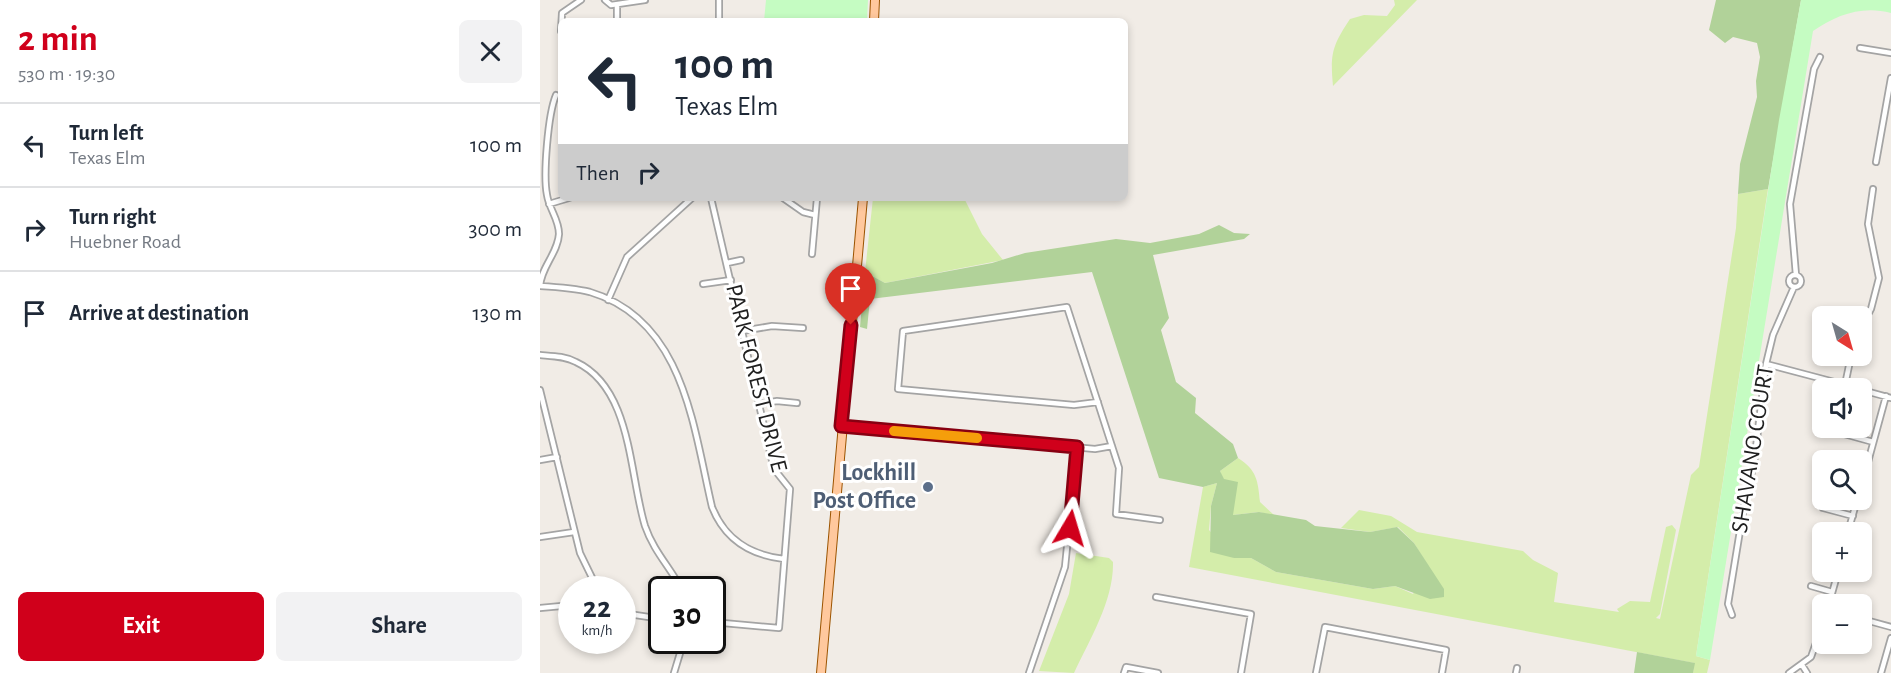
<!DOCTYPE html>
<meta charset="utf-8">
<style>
body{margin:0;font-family:"Alegreya Sans",sans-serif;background:#f2f2f3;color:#1f2937;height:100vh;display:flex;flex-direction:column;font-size:22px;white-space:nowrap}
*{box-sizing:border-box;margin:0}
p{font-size:20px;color:#747a83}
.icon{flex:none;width:33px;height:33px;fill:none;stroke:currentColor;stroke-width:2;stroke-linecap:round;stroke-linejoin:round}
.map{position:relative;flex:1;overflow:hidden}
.sheet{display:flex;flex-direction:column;background:#fff;width:540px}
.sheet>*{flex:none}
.banner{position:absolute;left:18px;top:18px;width:570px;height:183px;border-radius:9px;box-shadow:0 3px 9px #0003;background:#fff;color:#1f2937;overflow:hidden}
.needle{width:39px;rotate:143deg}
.controls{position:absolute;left:1272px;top:306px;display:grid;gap:12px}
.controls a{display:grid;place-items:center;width:60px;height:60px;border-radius:9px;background:#fff;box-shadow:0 3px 9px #0003;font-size:30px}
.speed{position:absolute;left:18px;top:576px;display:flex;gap:12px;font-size:30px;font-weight:700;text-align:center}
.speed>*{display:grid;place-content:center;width:78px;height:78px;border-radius:50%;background:#fff;box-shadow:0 3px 9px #0003;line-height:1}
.speed small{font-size:15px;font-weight:400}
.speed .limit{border:3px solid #111;border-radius:9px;background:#fff;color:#111}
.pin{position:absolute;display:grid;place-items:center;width:51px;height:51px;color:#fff;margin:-62px -26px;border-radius:50% 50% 50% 0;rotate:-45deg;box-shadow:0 0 6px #0007}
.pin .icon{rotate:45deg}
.me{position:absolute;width:66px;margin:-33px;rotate:7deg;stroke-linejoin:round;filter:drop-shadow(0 0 4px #0008)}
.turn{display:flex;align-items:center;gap:21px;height:126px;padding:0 18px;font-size:27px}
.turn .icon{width:78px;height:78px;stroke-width:2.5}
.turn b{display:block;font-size:42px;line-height:51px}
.then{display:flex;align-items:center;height:57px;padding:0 18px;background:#0003;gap:12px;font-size:22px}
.round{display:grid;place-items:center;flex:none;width:63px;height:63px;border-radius:9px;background:#f2f2f3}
.headline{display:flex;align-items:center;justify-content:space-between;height:102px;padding:0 18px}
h1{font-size:36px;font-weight:700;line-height:45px;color:#d0001b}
.cta{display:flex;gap:12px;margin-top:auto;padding:12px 18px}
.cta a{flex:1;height:69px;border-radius:9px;background:#d0001b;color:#fff;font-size:24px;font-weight:700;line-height:69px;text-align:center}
.cta a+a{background:#f2f2f3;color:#1f2937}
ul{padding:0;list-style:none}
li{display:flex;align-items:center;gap:18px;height:84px;padding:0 18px;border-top:2px solid #e0e1e3}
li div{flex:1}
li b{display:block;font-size:22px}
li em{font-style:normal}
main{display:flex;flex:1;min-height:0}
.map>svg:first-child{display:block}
.grass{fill:#d4edaa}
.forest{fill:#b1d299}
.park{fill:#c5fcc2}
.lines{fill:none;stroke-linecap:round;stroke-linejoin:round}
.minor-casing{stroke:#a4a4a4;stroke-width:8}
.primary-casing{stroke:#9c5400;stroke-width:10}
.minor{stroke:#fff;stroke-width:4.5}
.primary{stroke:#ffc89d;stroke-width:8}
.route-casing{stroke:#870012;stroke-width:15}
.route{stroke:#d0001b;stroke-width:10}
.slow{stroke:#f59e0b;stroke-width:10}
.service-dot{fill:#5c6f8a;stroke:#fff;stroke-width:2}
.labels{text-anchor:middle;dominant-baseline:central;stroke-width:6;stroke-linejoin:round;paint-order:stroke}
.street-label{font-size:24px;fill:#202020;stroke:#fff}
.service-label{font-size:24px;font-weight:bold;fill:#4e5e75;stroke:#fff;text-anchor:end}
</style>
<main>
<section class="sheet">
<div class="headline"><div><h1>2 min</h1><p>530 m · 19:30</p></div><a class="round"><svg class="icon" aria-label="close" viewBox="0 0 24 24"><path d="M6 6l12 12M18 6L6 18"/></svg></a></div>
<ul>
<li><svg class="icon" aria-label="left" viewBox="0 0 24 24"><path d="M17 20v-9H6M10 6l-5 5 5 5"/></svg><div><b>Turn left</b><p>Texas Elm</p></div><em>100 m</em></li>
<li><svg class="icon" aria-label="right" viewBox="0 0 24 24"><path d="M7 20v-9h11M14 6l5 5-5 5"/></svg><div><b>Turn right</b><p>Huebner Road</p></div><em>300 m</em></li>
<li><svg class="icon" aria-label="arrive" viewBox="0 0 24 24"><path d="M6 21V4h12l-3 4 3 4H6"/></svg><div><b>Arrive at destination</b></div><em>130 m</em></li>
</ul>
<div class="cta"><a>Exit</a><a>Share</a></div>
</section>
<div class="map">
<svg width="1351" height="673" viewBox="0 0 1351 673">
<rect width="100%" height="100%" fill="#f1ece6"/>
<!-- grass -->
<path class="grass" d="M854,0h23l-84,86c-3,-32 -1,-40 17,-67l14,-4 23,1 8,-11z
M1228,189l-72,467 14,4 -3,13h-14l1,-10 -505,-96 14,-80 14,-4 -6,23 -2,24 25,28h17l25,14 97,17 22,-3 18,8 15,-28 -14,-23 -16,-16 -28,5 -29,-4 18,-18 32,6 26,16 106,19 10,9 25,13 -4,29 65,10 -2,-3 13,-8 20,1 16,-75 6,-2 4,5 -16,84 -4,4 4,1 31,-144 8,-8 37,-239 2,-34z
M333,198h91l18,36 21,26 -118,23 -20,-11z
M698,458c19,12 20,23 22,44l15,14 -16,-4 -26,3 -13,-44z
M536,553l33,5 4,4c1,38 -23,77 -39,111l-35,-2 30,-77z"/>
<!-- forest -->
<path class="forest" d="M1176,0h85l-33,189 -30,5 2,-30 17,-67 -1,-16 4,-24 -3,-14 -24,-6 -8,6 -16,-13z
M679,225l15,8 16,1 -6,5 -91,16 16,63 -8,12 15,52 20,16 -1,15 38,31 5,14 -18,13 4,8 14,3 -5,33 26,-3 47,8 9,6 55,6 27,-5 17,16 30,46v8l-14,2 -35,-13 -22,3 -97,-17 -25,-14h-17l-24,-6 1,-46 6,-23 -14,4 -44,-9 -67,-206 -222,27 -3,30 -7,-2 5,-55 20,11 107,-20 33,-10 91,-14 34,4 49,-9z
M1097,652l58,11 -2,10h-59z"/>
<!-- park -->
<path class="park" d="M226,0h102l-1,21h-103z
M1261,0h90v13c-29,-8 -55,2 -78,18l-103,629 -14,-4 83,-536z"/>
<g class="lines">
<!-- minor casing -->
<g class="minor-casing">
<path id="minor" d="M65,0l6,5 34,-5
M179,0v21
M77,21v-16
M21,31l1,-18 19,-13
M1320,48l31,5
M1336,162l15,-84
M171,198l63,271 16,20 -11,139 -67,-6
M243,198l20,14 12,3
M9,204l20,-6
M272,254l5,-56
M187,263l14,-3
M1249 281a6 6 0 1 1 12 0a6 6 0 1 1-12 0Z
M1256,275l-6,-71 24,-135 6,-12
M163,284l28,-4
M0,286c17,1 34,2 50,6 94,28 103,134 122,215 13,33 38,48 72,52
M0,286c1,-19 18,-33 19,-52 0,-15 -10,-25 -12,-39 -4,-20 1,-81 9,-100
M68,300l19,-43 65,-59
M1322,326l9,-17 8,-31 -11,-54 5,-35
M202,331l30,-5 31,2
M0,355c12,1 25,1 36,7 56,26 53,112 69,164 9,26 25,41 37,64
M1226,364l91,24
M1305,385l6,-29
M0,390l40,163 18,37
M1322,390l29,8
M558,402l-24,3 -176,-16 5,-58 164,-24 52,161 -3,46 44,6
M219,404l18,-3 20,2
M301,426l254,23 17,-3
M1286,429l47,13
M0,460l17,-3
M1322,484l24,-88
M1283,508l30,8
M1308,532l9,-32
M0,537l34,-5
M1271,586l21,6
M616,597l95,17 -10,59
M1289,604l9,-32
M0,608l32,-3
M82,613l40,6
M1192,615l-4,-11 18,-110 8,-30 12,-100 7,-29 21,-48
M1322,619l29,8
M1262,665l5,8
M134,673l10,-33
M489,673l36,-106 12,-120
M584,673l2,-6 32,6
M776,673l9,-46 121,23 -4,23
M976,673l1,-5
M1249,673l22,-16 11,-31
M1341,673l10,-35"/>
</g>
<!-- primary casing -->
<g class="primary-casing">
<path id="primary" d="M334,21l1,-21
M281,673l42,-475"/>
</g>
<!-- minor -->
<use href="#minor" class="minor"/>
<!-- primary -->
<use href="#primary" class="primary"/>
</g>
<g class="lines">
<!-- route casing -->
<g class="route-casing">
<path id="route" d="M311,325l-10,101 236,21 -7,81"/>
</g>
<!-- route -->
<use href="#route" class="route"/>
<!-- slow -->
<path class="slow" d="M354,431l83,7"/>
</g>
<!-- markers -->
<circle class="service-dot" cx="388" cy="487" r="6"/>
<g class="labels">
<!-- street labels -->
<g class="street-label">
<text transform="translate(216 378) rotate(76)">PARK FOREST DRIVE</text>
<text transform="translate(1213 449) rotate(-81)">SHAVANO COURT</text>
</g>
<!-- service labels -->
<g class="service-label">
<text x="376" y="473">Lockhill<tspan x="376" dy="28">Post Office</tspan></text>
</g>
</g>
</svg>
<div class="controls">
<a><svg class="needle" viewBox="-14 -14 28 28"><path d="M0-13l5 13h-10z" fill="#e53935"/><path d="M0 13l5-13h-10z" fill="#747a83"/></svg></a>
<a><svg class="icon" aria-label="sound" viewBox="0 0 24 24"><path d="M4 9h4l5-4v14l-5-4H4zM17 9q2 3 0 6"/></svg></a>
<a><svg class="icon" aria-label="search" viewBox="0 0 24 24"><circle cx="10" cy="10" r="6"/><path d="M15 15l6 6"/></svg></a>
<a>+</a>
<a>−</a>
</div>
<div class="speed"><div>22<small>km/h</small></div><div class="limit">30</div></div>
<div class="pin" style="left:311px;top:325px;background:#d93025"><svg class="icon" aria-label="arrive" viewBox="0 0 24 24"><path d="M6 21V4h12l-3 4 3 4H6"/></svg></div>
<svg class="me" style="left:530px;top:528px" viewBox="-20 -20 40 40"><path d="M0-17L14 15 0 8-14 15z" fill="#d0001b" stroke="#fff" stroke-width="4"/></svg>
<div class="banner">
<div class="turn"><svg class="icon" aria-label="left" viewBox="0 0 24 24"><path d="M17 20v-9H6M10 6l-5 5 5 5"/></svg><div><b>100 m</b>Texas Elm</div></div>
<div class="then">Then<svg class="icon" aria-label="right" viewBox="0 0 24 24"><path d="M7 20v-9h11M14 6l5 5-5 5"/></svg></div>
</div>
</div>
</main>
